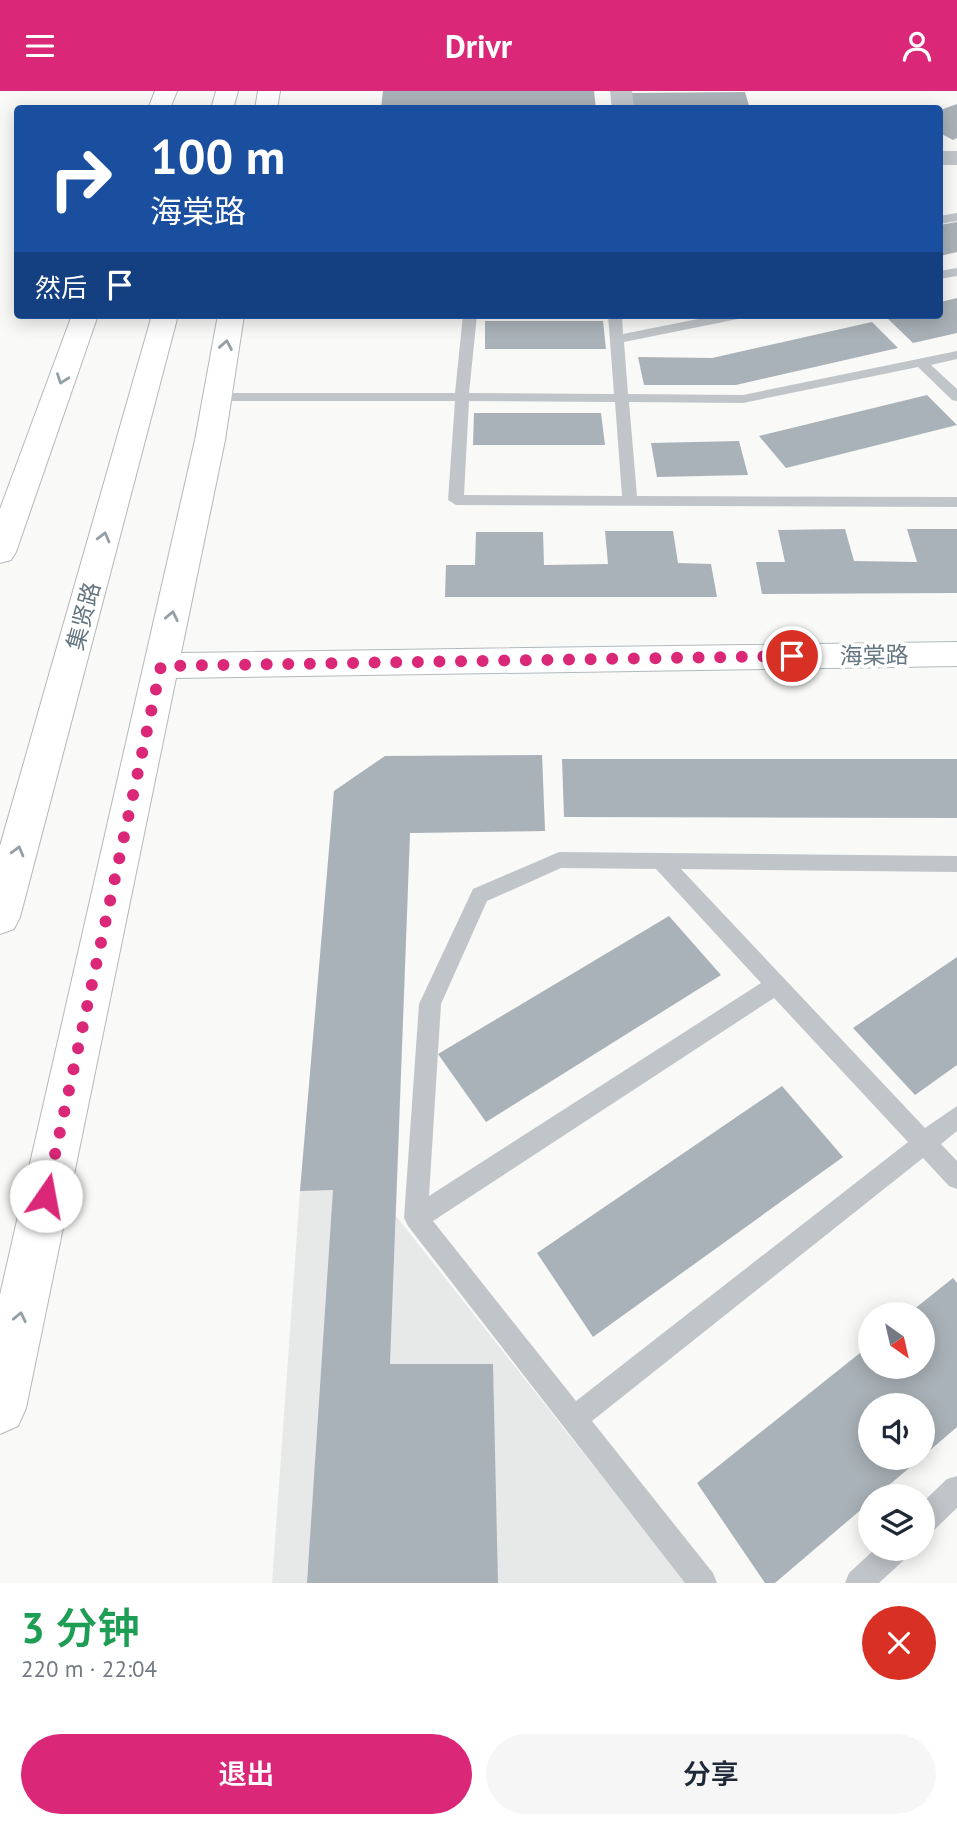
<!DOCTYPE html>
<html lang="zh">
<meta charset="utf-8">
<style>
body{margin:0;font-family:"PT Sans","Noto Sans SC",sans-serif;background:#f6f6f7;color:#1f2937;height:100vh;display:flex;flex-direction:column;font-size:26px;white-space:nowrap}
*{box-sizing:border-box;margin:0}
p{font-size:23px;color:#747a83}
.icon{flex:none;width:38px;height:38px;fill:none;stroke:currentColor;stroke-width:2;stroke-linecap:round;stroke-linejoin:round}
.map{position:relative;height:1492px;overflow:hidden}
.panel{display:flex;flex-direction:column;background:#fff;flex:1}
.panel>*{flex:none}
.hud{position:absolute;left:14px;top:14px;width:929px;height:214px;border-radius:7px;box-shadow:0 4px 18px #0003;background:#1a4fa0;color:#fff;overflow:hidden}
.needle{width:46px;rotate:146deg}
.fabs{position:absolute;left:858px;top:1211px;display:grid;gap:14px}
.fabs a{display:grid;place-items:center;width:77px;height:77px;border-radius:50%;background:#fff;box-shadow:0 4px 18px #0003;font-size:35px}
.pin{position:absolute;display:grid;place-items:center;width:60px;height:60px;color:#fff;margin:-30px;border:4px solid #fff;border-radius:50%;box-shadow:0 2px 7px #0007}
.me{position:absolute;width:77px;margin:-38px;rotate:12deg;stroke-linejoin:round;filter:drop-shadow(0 0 5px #0008)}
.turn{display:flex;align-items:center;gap:24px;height:147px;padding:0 21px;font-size:32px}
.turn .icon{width:91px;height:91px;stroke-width:2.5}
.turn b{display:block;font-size:49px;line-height:60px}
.then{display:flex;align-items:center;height:66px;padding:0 21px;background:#0003;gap:14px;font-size:26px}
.round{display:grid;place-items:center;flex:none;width:74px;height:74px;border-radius:37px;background:#f6f6f7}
.head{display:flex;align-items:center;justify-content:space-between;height:119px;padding:0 21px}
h1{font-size:42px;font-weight:600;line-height:52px;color:#1e9e55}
.primary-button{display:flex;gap:14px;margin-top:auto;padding:14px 21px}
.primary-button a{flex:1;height:80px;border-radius:42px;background:#db2777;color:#fff;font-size:28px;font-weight:600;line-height:80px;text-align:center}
.primary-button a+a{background:#f6f6f7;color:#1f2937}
header{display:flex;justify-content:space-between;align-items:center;height:91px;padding:0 21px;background:#db2777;color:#fff;font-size:32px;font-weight:600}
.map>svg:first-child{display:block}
.built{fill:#e7e8e8}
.building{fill:#a9b2b8}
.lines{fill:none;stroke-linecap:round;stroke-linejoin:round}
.secondary-casing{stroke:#b2b9bd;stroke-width:2}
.highway-casing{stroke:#b3b8bc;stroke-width:2}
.lane{fill:#c0c5c9;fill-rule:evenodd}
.street{fill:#c0c5c9;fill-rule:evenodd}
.secondary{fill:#fff;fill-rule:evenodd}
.highway{fill:#fff;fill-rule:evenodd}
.oneway{stroke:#929fa7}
.route{stroke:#db2777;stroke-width:12;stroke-dasharray:0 21.6}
.labels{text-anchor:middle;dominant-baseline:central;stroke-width:7;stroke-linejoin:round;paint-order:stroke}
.street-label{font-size:23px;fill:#647681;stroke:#fff}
</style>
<header><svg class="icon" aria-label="menu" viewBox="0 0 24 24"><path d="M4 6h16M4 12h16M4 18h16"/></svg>Drivr<svg class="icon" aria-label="person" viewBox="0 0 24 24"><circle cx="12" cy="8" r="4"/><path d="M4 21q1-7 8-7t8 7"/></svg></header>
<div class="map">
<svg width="957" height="1492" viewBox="0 0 957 1492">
<rect width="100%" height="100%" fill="#f9f9f7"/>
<!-- built -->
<path class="built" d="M542,664l3,76 -135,2 -14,383 290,367h-414l28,-392 34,-400 51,-35z"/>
<!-- building -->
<path class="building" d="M383,0h211l2,18 -215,-1z
M745,1l5,17h-118l-4,-16z
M957,13v34l-4,2 -13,-7v-23z
M957,131v30l-17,4v-31z
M957,207v35l-44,10 -29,-28h56v-13z
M485,230h118l3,28h-121z
M872,231l26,26 -162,37h-92l-6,-28 74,1z
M927,304l30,30 -171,43 -27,-32z
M474,322h127l4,32h-132z
M739,350l9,34 -91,2 -6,-34z
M845,438l9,32 63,1 -10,-33h50v64l-195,1 -6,-32h29l-7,-32z
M605,440h68l5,32 33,1 6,33h-272l1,-32h29l1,-33h67l1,33 64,-1z
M542,664l3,76 -135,2 -20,531h103l5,219h-191l26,-393 -33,1 34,-400 51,-35z
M562,668h395v59l-393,-1z
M669,825l52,59 -235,147 -48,-68z
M957,866v108l-42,30 -62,-67z
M782,995l61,71 -250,180 -56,-84z
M953,1187l4,5v144l-35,30v-52h-52v53h51l-45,38h-6v6l-95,81h-10l-68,-100 173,-138v22h52v-53h-14z"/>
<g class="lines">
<!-- secondary casing -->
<g class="secondary-casing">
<path id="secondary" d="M258,0h22l-3,18h-22z
M218,224h26l-19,125 -44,213 776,-11v24l-781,12 -150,730 -8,18 -18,8v-139l195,-855z"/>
</g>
<!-- highway casing -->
<g class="highway-casing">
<path id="highway" d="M155,0h22l-7,18h-22z
M216,0h22l-5,18h-22z
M72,224h26l-82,237 -5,8 -11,3v-54z
M152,224h26l-158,602 -6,12 -14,5v-88z"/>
</g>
<!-- lane -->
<path class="lane" d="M957,122v8l-17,3v-8z
M957,177v8l-17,3v-8z
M463,224h14l-8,78 145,1 -6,-79h14l1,19 95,-19h27l-7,4 -114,23 4,52 115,1 214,-44v8l-26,6 26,24v12l-5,-1 -34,-33 -175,36 -114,-1 8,94 320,1v10l-501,-2 -8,-5 7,-99h-238l-7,-4 7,-4h238zM469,310l146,1 7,94 -158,-1z
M559,761l398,4v16l-276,-3 244,259 32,-22v25l-16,13 16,17v28l-8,-3 -26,-28 -331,263 121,152 4,10h-32l-277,-357 -4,-8 15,-214 54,-115zM561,777l95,1 105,114 -332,213 12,-192 46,-103zM774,907l134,144 -332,259 -143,-180z
M957,1385v32l-25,24 -10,4v-33l25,-24z
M875,1458h34l-4,10 -26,24h-34l4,-10z"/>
<!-- street -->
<path class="street" d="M610,0h22l2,18h-22z
M940,60h17v14h-17z"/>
<!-- secondary -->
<use href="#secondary" class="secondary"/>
<!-- highway -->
<use href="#highway" class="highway"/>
</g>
<!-- one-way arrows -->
<defs><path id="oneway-chevron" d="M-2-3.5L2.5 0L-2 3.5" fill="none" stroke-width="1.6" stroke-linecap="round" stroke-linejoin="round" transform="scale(1.75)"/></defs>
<g class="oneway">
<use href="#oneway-chevron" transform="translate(226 254) rotate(-80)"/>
<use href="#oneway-chevron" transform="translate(62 288) rotate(110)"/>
<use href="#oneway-chevron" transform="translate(104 446) rotate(-75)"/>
<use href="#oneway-chevron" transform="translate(172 525) rotate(-78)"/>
<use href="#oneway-chevron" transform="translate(18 760) rotate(-75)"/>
<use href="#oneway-chevron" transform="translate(20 1226) rotate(-78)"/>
</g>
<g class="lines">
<!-- route -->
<path class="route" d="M46,1105l115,-530 631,-10"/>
</g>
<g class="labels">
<!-- street labels -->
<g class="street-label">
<text transform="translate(83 525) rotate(-75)">集贤路</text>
<text transform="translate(874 564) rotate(-1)">海棠路</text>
</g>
</g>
</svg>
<div class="fabs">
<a><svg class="needle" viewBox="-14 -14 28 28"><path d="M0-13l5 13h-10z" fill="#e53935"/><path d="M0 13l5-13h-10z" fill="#747a83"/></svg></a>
<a><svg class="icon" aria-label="sound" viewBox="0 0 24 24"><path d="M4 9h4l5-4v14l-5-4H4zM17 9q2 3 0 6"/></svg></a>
<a><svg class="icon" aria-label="layers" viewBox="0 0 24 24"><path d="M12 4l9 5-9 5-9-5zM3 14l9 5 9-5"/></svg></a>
</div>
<div class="pin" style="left:792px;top:565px;background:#d93025"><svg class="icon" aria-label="arrive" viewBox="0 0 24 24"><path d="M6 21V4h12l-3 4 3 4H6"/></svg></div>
<svg class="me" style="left:46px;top:1105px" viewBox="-20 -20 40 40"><circle r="19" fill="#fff"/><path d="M0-13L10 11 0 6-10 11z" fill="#db2777"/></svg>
<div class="hud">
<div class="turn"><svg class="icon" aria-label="right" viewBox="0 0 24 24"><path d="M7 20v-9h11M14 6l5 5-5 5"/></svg><div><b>100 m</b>海棠路</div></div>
<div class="then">然后<svg class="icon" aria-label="arrive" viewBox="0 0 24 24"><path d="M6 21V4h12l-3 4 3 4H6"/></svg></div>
</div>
</div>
<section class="panel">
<div class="head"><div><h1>3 分钟</h1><p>220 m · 22:04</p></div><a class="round" style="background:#d93025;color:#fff"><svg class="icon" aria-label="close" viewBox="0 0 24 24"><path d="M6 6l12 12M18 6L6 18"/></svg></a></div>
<div class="primary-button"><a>退出</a><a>分享</a></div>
</section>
